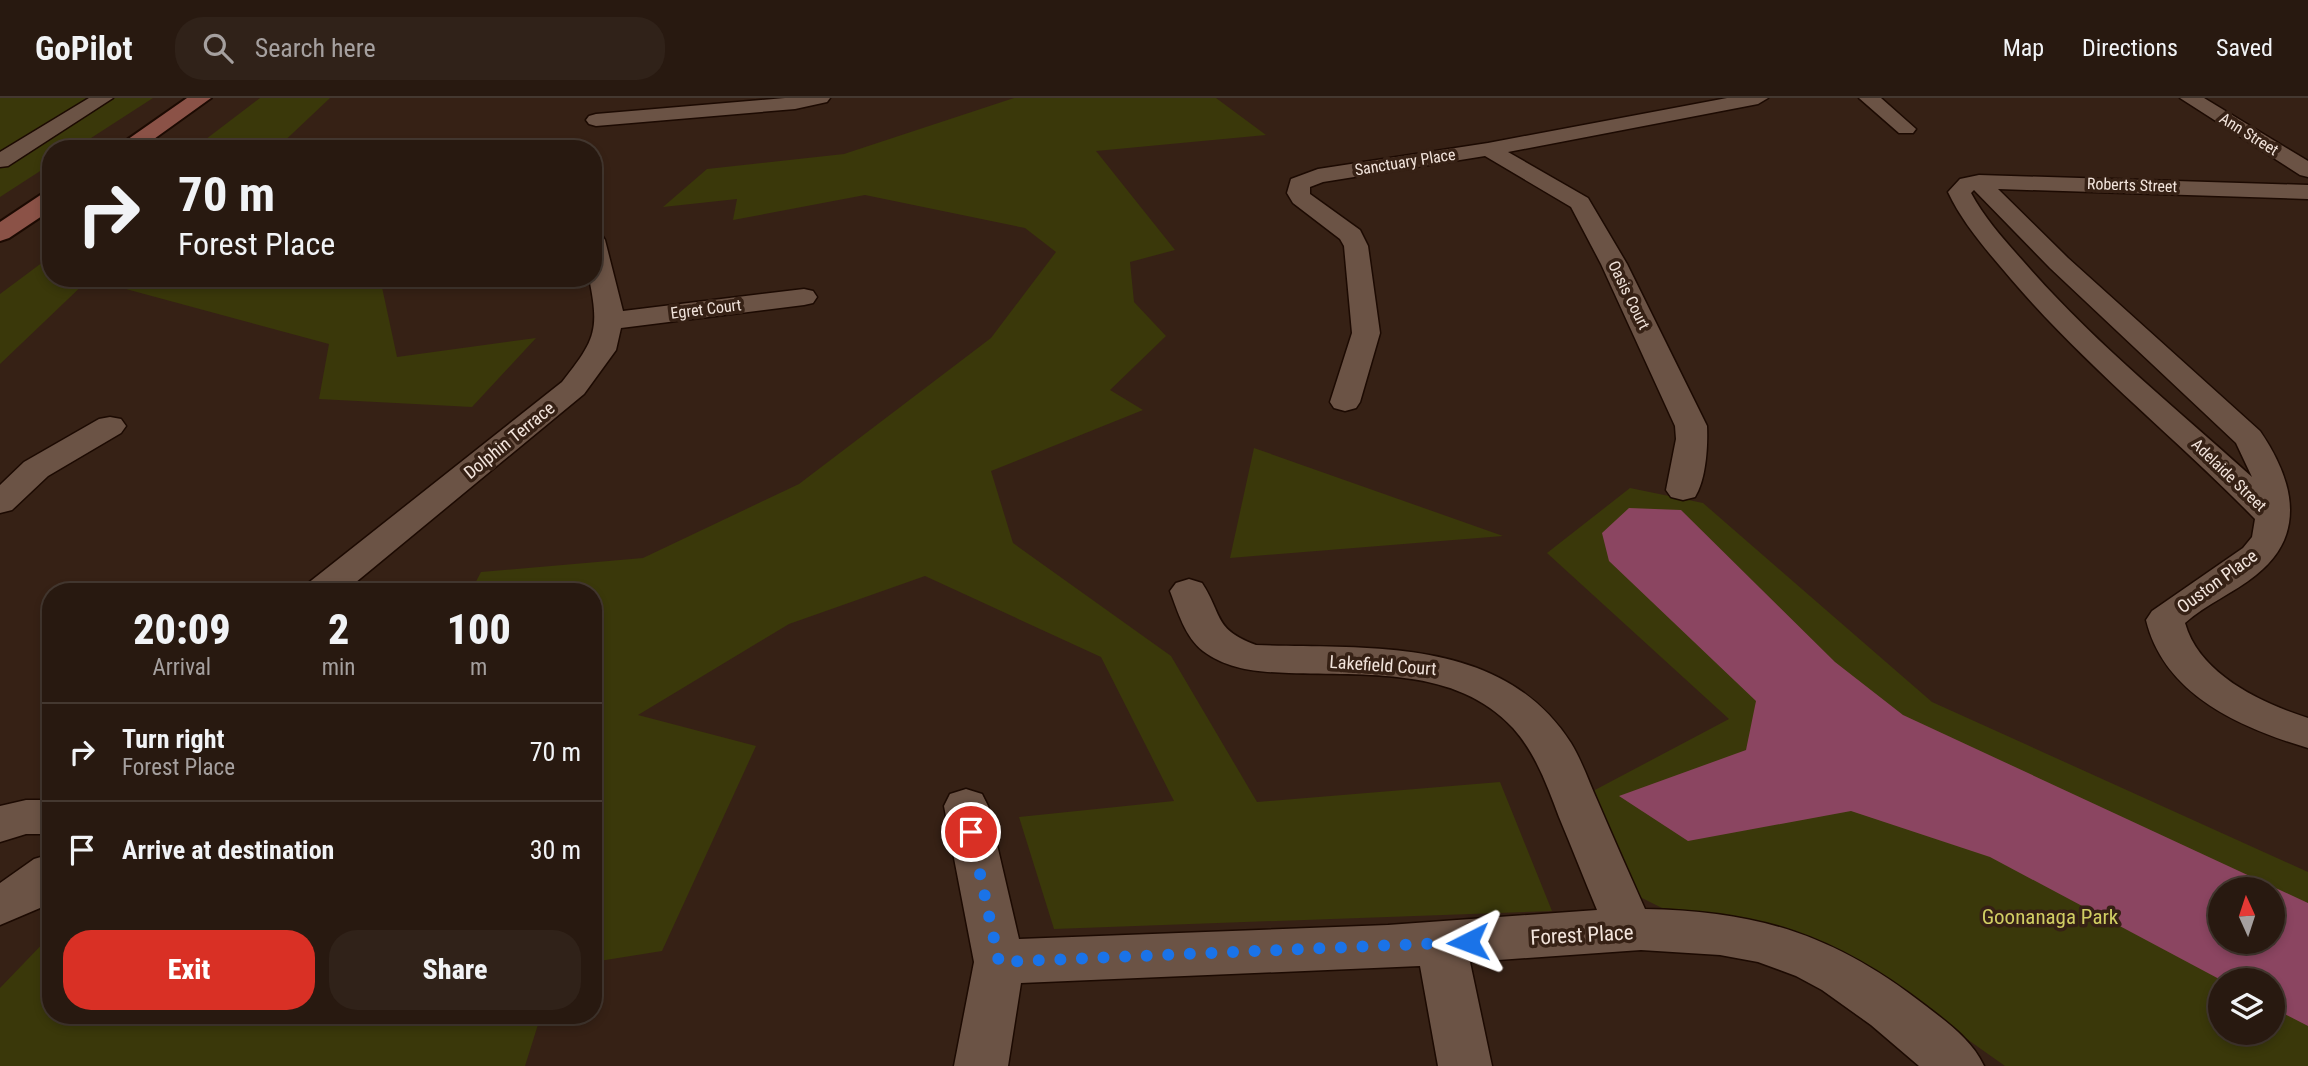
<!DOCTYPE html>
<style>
body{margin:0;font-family:"Roboto Condensed",sans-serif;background:#302219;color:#f1f3f6;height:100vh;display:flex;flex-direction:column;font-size:26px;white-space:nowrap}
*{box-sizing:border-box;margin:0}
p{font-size:23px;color:#a5a09f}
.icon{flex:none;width:38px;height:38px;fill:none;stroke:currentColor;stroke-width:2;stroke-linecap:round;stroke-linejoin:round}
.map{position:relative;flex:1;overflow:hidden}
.panel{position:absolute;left:42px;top:485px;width:560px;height:441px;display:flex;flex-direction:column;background:#281910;border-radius:28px;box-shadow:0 4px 10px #0003,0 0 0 2px #443830}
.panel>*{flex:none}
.top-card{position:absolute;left:42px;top:42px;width:560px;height:147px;border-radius:28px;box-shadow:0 4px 10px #0003,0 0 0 2px #443830;background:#281910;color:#f1f3f6;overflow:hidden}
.needle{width:46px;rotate:357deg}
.controls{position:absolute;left:2208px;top:779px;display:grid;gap:14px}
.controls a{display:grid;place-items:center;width:77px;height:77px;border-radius:50%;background:#281910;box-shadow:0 4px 10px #0003,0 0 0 2px #443830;font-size:35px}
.pin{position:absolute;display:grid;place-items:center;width:60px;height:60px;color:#fff;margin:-30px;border:4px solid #fff;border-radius:50%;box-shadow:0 2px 7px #0007}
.me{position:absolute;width:77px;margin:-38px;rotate:267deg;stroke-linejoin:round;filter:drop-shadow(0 0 5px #0008)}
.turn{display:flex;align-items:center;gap:24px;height:147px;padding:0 21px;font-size:32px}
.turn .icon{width:91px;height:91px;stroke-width:2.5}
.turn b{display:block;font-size:49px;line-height:60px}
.eta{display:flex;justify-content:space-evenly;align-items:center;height:119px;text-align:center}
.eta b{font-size:42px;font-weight:800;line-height:49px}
.button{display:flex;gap:14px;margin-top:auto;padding:14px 21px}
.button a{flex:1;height:80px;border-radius:28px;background:#d93025;color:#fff;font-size:28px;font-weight:800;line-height:80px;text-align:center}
.button a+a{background:#302219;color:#f1f3f6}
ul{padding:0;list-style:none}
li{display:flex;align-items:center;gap:21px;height:98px;padding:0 21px;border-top:2px solid #443830}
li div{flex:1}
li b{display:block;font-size:26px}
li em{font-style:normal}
header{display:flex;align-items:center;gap:42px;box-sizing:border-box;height:98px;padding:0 35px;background:#281910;border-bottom:2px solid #443830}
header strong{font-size:33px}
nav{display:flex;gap:38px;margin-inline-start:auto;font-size:24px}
.search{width:490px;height:63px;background:#302219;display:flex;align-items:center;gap:18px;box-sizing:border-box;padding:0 24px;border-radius:28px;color:#a5a09f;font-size:26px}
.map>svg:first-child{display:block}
.green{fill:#3a380a;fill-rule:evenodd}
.water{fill:#8b4561;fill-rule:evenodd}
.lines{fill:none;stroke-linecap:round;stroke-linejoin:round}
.street-casing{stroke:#1c0a02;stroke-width:3}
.secondary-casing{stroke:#1c0a02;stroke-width:4}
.street{fill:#6b5345;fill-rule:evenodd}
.secondary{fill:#8b5247;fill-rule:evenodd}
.route{stroke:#1a73e8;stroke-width:12;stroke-dasharray:0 21.6}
.labels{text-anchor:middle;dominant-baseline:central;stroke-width:7;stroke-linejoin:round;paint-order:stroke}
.far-street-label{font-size:16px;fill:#f2e4dc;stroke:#362115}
.street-label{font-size:18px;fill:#f2e4dc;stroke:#362115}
.near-park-label{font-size:21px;fill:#d1ce63;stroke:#362115}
.near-street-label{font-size:21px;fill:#f2e4dc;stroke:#362115}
</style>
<header>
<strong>GoPilot</strong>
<div class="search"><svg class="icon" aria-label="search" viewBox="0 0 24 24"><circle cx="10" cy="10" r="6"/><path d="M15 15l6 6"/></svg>Search here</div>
<nav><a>Map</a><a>Directions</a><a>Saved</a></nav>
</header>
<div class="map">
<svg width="2308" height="968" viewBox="0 0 2308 968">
<rect width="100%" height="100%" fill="#362115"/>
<!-- green -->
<path class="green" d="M0,0h153l-79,51h-23v15l-51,33z
M260,0h70l-54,51h-83z
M1014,0h202l50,37 -170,16 79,99 -45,12 4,40 32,34 -56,54 33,20 -152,61 22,72 158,113 86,146 243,-20 52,129 -498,18 -35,-112 155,-16 -73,-144 -176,-81 -136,48 -151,91 118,31 -94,205 -69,11v-370l-122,-1 10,-19 162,-14 156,-74 192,-146 65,-86 -31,-24 -160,-33 -132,25 4,-21 -74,8 44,-38 137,-15z
M51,158v22h329l17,79 139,-19 -64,69 -153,-8 10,-55 -240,-65 -89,85v-70z
M1254,350l249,88 -273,22z
M1630,390l73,15 229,199 376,170v194h-303l-82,-58 -115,-70 -111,-27 -35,-3 -26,-13 -43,-104 136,-72 -182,-166zM2221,791h52v53h-52zM2221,882h52v52h-52z
M51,837v80h490l-16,51h-525v-78z"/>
<!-- water -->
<path class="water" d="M1629,410l52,2 154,152 68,53 405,188v123l-35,-18v-28h-52l-231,-123 -139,-46 -163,30 -69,-45 127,-46 10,-49 -147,-140 -7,-28zM2221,791h52v53h-52z"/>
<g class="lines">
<!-- street casing -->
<g class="street-casing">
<path id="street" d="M89,0h24l-105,68 -8,1v-15z
M785,0h45l-3,4 -32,7 -199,17 -7,-2 -3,-4 3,-4 7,-2z
M1727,0h41l-10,6 -250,48 80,46 39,66 80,162c1,20 -1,54 -12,71l-12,3 -12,-3 -5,-7 10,-51 -1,-13 -74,-162 -30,-57 -86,-51 -162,26 -13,5v7l50,36 8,16 12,87 -20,69 -4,6 -11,3 -11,-3 -4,-6 22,-69 -8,-87 -4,-7 -47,-36 -6,-10 4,-14 27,-10 170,-26z
M1859,0h22l35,31 -3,4h-14z
M2180,0h24l104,63v16l-8,-2z
M1979,77l329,10v14l-310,-10 70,69 192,173c33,48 48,103 -4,144 -22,18 -50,29 -71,48 14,51 76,80 123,95v30c-67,-20 -144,-53 -162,-128l6,-9 91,-63 9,-11 3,-18c-80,-82 -170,-153 -244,-240 -23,-27 -48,-55 -63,-87l12,-13zM1974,92l76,78 186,175 16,34c-75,-68 -155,-132 -222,-208 -21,-24 -44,-48 -59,-76z
M593,135l9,2 3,5 18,71 181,-22 9,2 4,6 -4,6 -9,2 -183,23 -5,22 -32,44 -240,198h-42l5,-8 255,-202c33,-42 38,-51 27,-104h4z
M110,319l11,2 5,7 -5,7 -73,43 -36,34 -12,3v-28l24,-23 75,-43z
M1189,481l13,4c21,32 11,46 54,62 112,4 246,-10 315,98 11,18 18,39 27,59 15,35 31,71 47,107 114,2 190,26 281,97 22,17 46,34 58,60h-65l-48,-41 -49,-35 -26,-14 -38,-14 -38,-7 -79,-5 -171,12 22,104h-54l-18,-100 -399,17 -13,83h-54l20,-104 -30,-156 6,-12 16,-5 16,5 6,12 31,133 369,-14 209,-15c-13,-31 -25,-62 -38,-93 -12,-32 -23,-63 -46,-89 -57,-62 -148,-52 -224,-55 -30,-1 -61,-3 -86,-22 -18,-14 -25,-39 -33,-60l6,-8z
M26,702h25v34h-25l-26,8v-36z
M51,756v46l-11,8 -40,17v-42l34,-24z"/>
</g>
<!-- secondary casing -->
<g class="secondary-casing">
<path id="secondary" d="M187,0h24l-71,51h-26z
M51,94v18l-42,28 -9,3v-19l42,-28z"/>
</g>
<!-- street -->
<use href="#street" class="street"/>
<!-- secondary -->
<use href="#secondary" class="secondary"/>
</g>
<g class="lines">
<!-- route -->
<path class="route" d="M971,734l28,130 469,-20"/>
</g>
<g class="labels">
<!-- far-street labels -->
<g class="far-street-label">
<text transform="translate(2249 36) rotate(32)">Ann Street</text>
<text transform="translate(1405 64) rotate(-9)">Sanctuary Place</text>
<text transform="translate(2132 87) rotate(2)">Roberts Street</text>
<text transform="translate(1629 197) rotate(64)">Oasis Court</text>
<text transform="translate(706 211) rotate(-7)">Egret Court</text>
<text transform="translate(2229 377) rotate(44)">Adelaide Street</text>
</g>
<!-- street labels -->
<g class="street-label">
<text transform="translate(509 342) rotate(-39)">Dolphin Terrace</text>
<text transform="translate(2217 483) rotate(-36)">Ouston Place</text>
<text transform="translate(1383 567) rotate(4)">Lakefield Court</text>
</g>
<!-- near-park labels -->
<g class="near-park-label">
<text x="2050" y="819">Goonanaga Park</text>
</g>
<!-- near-street labels -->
<g class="near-street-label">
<text transform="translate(1582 837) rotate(-3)">Forest Place</text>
</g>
</g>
</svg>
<div class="controls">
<a><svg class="needle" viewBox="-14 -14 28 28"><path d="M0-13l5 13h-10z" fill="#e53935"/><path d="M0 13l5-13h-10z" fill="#a5a09f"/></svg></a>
<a><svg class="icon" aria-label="layers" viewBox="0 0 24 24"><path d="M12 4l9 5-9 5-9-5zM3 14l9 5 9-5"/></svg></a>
</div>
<div class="pin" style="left:971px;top:734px;background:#d93025"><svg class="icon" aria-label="arrive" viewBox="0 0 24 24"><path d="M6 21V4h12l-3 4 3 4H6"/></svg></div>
<svg class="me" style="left:1468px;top:844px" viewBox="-20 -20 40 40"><path d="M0-17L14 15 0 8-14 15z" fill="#1a73e8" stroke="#fff" stroke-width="4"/></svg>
<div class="top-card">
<div class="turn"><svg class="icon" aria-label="right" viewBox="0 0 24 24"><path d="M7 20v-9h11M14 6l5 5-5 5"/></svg><div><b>70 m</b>Forest Place</div></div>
</div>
<section class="panel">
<div class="eta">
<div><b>20:09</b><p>Arrival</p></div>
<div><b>2</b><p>min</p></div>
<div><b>100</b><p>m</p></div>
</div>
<ul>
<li><svg class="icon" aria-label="right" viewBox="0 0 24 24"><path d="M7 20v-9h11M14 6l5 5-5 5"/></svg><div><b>Turn right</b><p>Forest Place</p></div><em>70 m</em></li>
<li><svg class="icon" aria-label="arrive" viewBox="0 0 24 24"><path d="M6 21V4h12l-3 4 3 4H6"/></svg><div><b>Arrive at destination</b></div><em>30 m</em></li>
</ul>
<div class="button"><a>Exit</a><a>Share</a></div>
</section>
</div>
